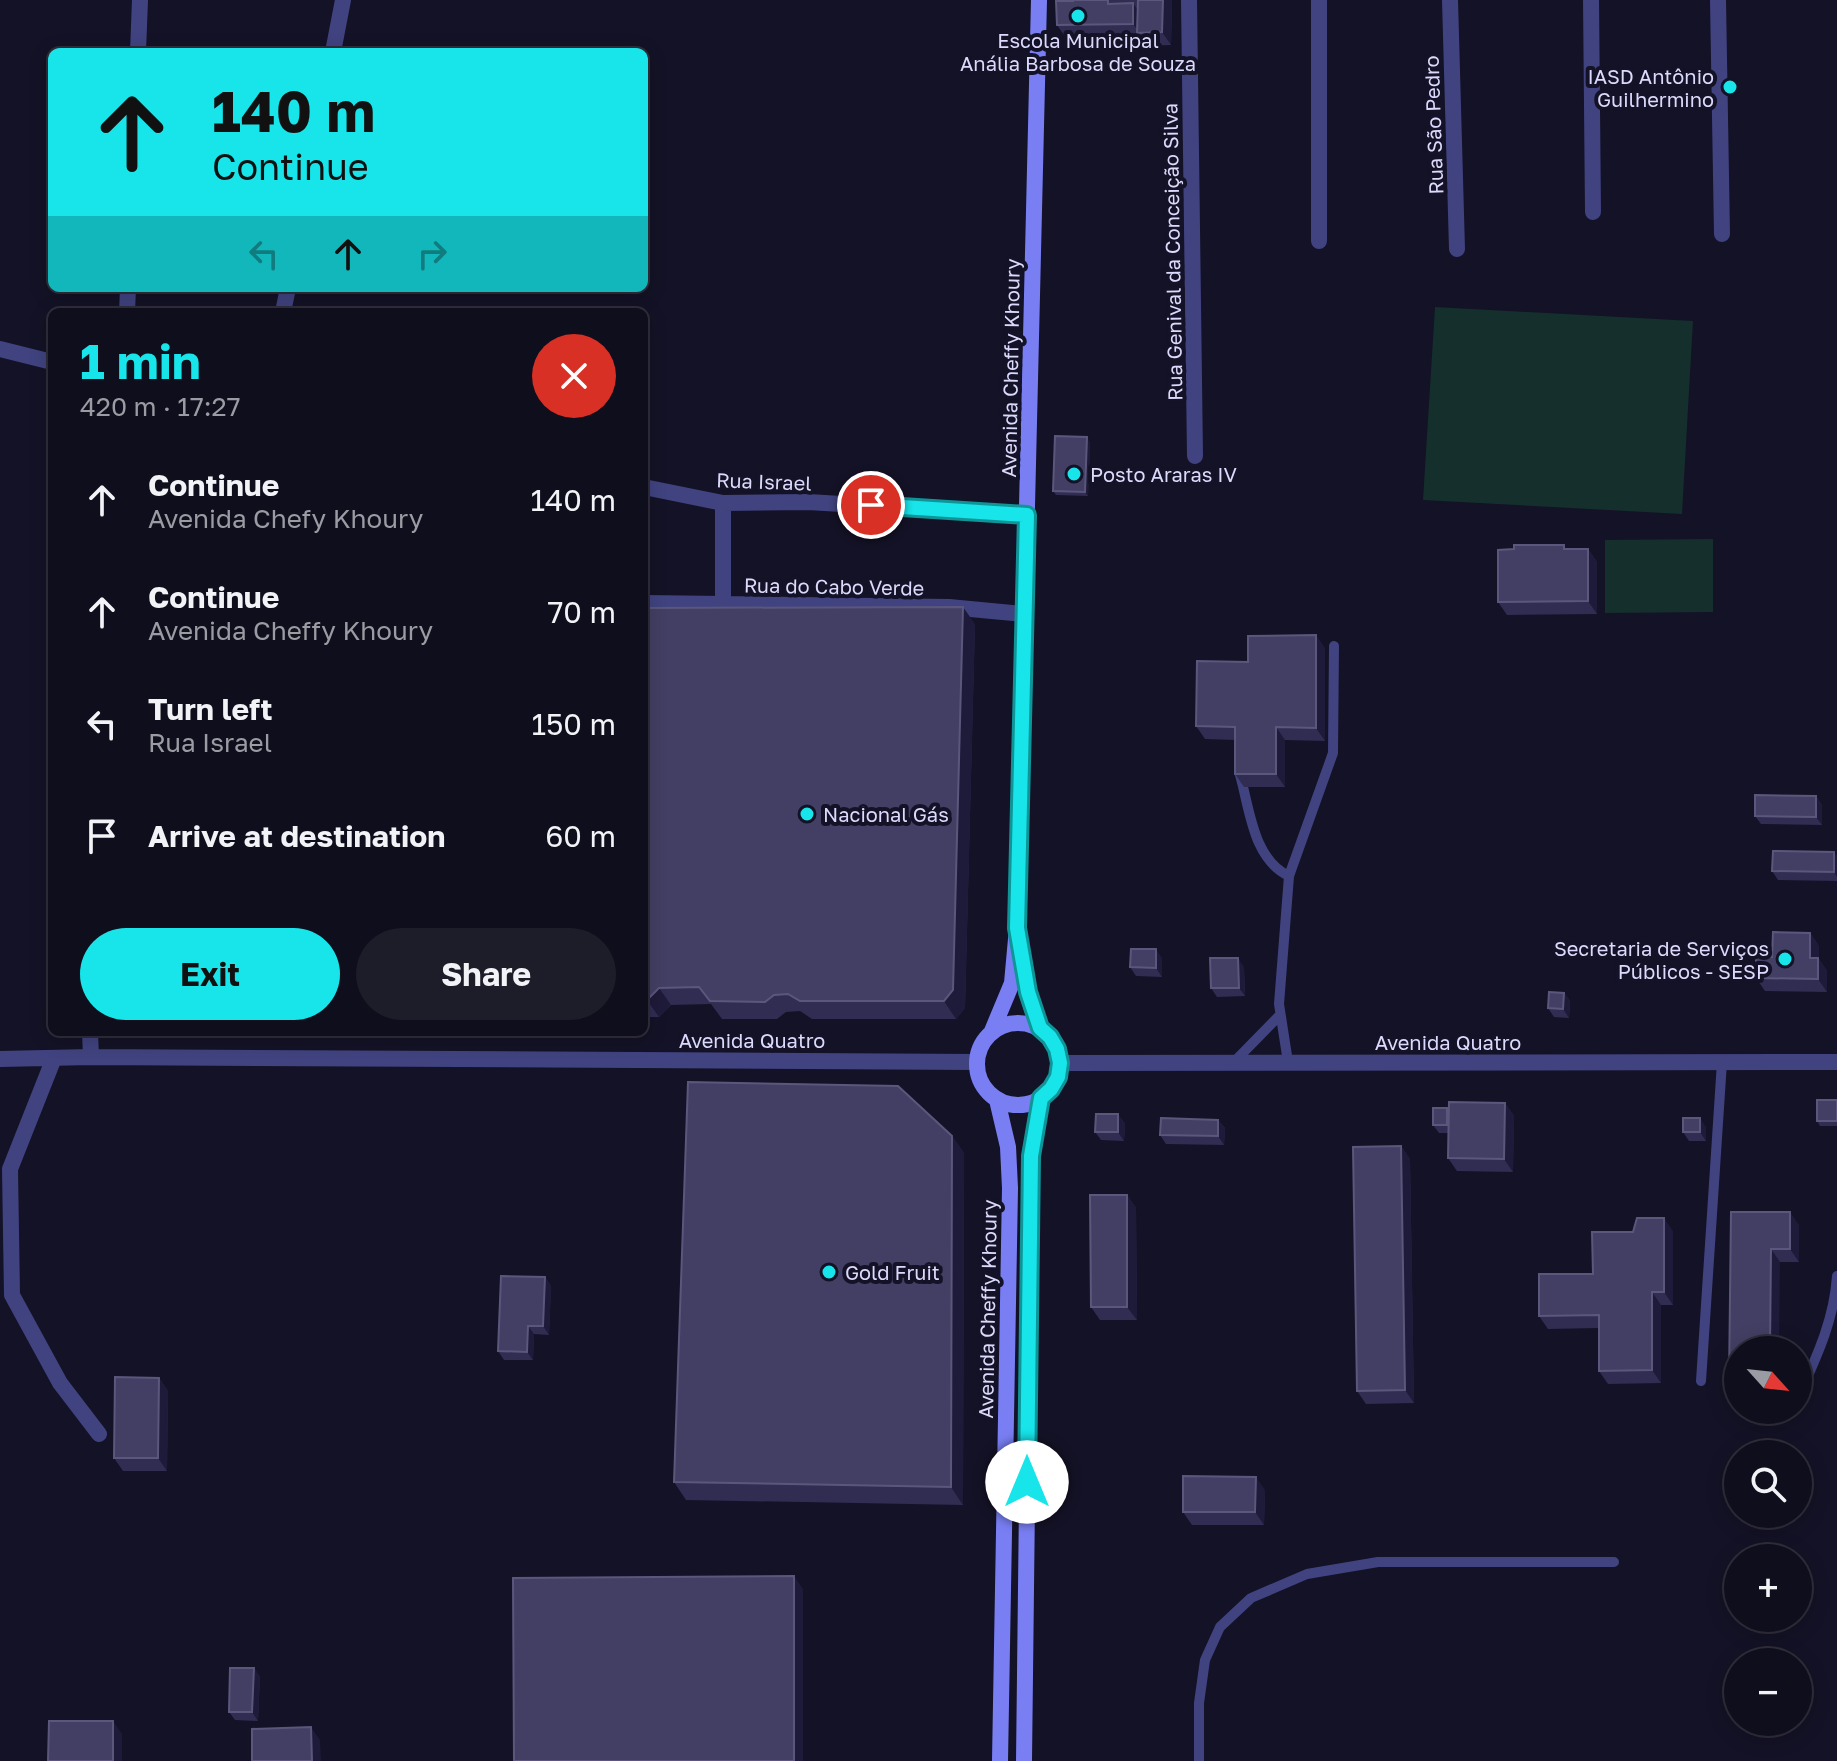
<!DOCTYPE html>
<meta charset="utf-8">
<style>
body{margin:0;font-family:"Golos Text",sans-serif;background:#1d1c29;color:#f1f3f6;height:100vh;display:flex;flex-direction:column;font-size:30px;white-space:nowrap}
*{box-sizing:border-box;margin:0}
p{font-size:26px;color:#9b9ca3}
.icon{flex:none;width:44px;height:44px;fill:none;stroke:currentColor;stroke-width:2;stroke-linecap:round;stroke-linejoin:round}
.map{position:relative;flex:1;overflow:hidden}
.details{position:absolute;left:48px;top:308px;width:600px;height:728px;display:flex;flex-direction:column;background:#0f0e1c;border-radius:12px;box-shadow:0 4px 20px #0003,0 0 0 2px #2f2e3b}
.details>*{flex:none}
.banner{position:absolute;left:48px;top:48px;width:600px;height:244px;border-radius:12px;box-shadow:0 4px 20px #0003,0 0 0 2px #2f2e3b;background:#17e5ea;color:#111;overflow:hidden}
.needle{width:52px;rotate:117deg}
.fabs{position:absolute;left:1724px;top:1336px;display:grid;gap:16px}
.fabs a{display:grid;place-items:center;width:88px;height:88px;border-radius:50%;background:#0f0e1c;box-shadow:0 4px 20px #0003,0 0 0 2px #2f2e3b;font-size:40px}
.pin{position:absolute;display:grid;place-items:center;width:68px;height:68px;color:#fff;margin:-34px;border:4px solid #fff;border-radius:50%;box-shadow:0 2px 8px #0007}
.me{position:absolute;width:88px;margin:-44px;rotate:0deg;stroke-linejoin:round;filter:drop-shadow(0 0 6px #0008)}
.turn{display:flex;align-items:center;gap:28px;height:168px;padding:0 32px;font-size:36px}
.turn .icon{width:104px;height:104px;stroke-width:2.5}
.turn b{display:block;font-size:56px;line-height:68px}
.lanes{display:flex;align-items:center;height:76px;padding:0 32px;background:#0003;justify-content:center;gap:40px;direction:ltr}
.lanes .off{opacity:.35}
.round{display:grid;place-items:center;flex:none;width:84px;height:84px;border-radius:42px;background:#1d1c29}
.headline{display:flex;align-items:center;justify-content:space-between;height:136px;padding:0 32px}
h1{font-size:48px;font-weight:700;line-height:60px;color:#17e5ea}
.button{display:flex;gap:16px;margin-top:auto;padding:16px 32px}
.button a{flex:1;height:92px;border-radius:48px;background:#17e5ea;color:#111;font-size:32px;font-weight:700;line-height:92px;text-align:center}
.button a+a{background:#1d1c29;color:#f1f3f6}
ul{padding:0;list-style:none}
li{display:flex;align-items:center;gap:24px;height:112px;padding:0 32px}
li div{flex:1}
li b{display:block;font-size:30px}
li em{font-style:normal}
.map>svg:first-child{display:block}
.green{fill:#152f2c}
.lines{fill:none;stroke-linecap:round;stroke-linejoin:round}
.lane{stroke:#414380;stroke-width:10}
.street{stroke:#414380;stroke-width:16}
.secondary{stroke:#797ff3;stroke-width:16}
.wall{fill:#312c52}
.shaded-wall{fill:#1e1a39}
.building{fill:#433f64;stroke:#5b577c;stroke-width:2}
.route-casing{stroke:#0f9598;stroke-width:20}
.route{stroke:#17e5ea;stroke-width:14}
.poi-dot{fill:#17e5ea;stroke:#141226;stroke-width:3}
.labels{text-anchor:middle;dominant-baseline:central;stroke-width:8;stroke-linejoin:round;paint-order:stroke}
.poi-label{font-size:20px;fill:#dbd9fc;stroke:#141226;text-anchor:start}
.street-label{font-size:20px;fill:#dbd9fc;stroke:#141226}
</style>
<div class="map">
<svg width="1837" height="1761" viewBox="0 0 1837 1761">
<rect width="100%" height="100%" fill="#141226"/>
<!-- green -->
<path class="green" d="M1435,307l258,14 -11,193 -259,-14z
M1713,539v73l-108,1v-73z"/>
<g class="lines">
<!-- lane -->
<path class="lane" d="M1240,775c10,35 13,84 49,101
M1234,1062l46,-47
M1288,1062l-9,-58 10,-128 44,-123 1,-107
M1701,1381l21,-319
M1798,1398c18,-40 36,-77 39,-122
M1791,1413l1,-3
M1199,1761v-58l6,-43 15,-33 31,-29 56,-24 71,-12h236"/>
<!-- street -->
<path class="street" d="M1189,0l6,456
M1319,0v241
M1450,0l7,249
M1591,0l2,212
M1718,0l4,234
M138,52l2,-52
M333,52l10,-52
M127,312l1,-24
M283,312l5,-24
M0,349l52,13
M644,487l79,16 85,-1 219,13
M723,503v101
M644,603l305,4 75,7
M90,1032l1,25
M54,1058l-44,111 2,126 48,88 39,51
M0,1059l91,-2 886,5
M1060,1063l777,-1"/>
<!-- secondary -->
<path class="secondary" d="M1022,957l6,35 12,36
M977 1064a41 41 0 1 1 82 0a41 41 0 1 1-82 0Z
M992,1031l20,-48 5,-55 22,-928
M997,1100l11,47 2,41 -10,573
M1024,1761l7,-605 10,-58"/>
</g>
<!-- wall -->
<path class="wall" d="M1061,0h111l-1,45 -25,1 -6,-9 -74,1 -9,-13z
M1090,442l-2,54 -32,-1 -3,-4z
M1567,549h21l9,13v52l-90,1 -9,-13z
M644,608l331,16 -10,384 -9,11h-144l-12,-8 -14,1 -9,7h-55l-11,-15 -40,1 -12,12h-15z
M1325,648v93l-40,-1v47h-41l-9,-13v-34l-30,-1 -9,-13 52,-64z
M1816,796l6,9v20l-61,-1 -6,-8z
M1837,856v25l-59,-1 -6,-9z
M1810,933l9,13v13l8,12v21l-62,-1 -9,-13 16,-21z
M1162,958v19l-26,-1 -6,-9z
M1244,967l1,29 -28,1 -6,-9z
M1564,993l6,8 -1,17 -15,-1 -6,-9z
M1837,1100v26h-17l-3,-5z
M1505,1103l9,13 -1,56 -56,-1 -9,-13v-25h-9l-6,-8 16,-14z
M1218,1120l7,8 -1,17 -58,-1 -6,-9z
M1125,1123l-1,18 -23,-1 -6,-8z
M1706,1127v14h-17l-6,-9z
M952,1136l12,17 -1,352 -277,-5 -12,-18z
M1401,1146l9,13 4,244 -48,1 -9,-13z
M1127,1195l9,13 1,112h-37l-9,-13z
M1731,1212l68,13v37h-19l-42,88v44l-9,-13z
M1673,1231v74h-12v78l-53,1 -9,-13v-43l-51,1 -9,-13 54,-42 40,-42z
M545,1277l6,9 -2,49 -15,-1 -1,26h-29l-6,-9z
M159,1378l9,13 -1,80h-44l-9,-13z
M1265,1490l-1,35h-72l-9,-13z
M254,1668l6,9 -2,44 -23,-1 -6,-8z"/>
<!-- shaded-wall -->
<path class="shaded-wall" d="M1163,0h9l-1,45 -9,-13z
M1133,3l9,13 -3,16 -6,-8z
M1087,437l3,5 -2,54 -3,-4z
M1588,549l9,13v52l-9,-13z
M963,607l12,17 -10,384 -9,11 -12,-18z
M1316,635l9,13v93l-9,-13z
M1276,727l9,13v47l-9,-13z
M1816,796l6,9v20l-6,-8z
M1834,852l3,4v21l-3,-5z
M1810,933l9,13v13l8,12v21l-9,-13 -8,-21z
M1156,949l6,9v19l-6,-9z
M1238,958l6,9 1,29 -6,-8z
M659,988l12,17 -12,12 -12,-17z
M1564,993l6,8 -1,17 -6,-9z
M1505,1103l9,13 -1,56 -9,-13z
M1118,1114l7,9 -1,18 -6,-9z
M1700,1118l6,9v14l-6,-9z
M1218,1120l7,8 -1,17 -6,-9z
M952,1136l12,17 -1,352 -12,-18z
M1401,1146l9,13 4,244 -9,-13z
M1127,1195l9,13 1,112 -10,-13z
M1790,1212l9,13v37l-9,-13z
M1664,1218l9,13v74l-9,-13z
M1771,1249l9,13 -1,88h-9z
M545,1277l6,9 -2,49 -6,-9z
M1652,1292l9,13v78l-9,-13z
M528,1326l6,8 -1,26 -6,-8z
M159,1378l9,13 -1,80 -9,-13z
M1256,1477l9,13 -1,35 -9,-13z
M794,1576l9,13v172h-9z
M254,1668l6,9 -2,44 -6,-9z
M113,1721l9,13v27h-9z
M311,1727l9,13 1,21h-9z"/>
<!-- building -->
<path class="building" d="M1073,0h35v4l25,-1v21l-76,1 -1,-24h17z
M1138,0h25l-1,32 -25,1z
M1055,436l32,1 -2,55 -32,-1z
M1514,545h50v4h24v52l-90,1v-52l16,-1z
M963,607l-10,383 -9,11h-144l-12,-7 -14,1 -9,7 -55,-1 -11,-14 -40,1 -12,12h-3v-392z
M1316,635v93l-40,-1v47h-41v-47l-39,-1 1,-65 51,1v-26z
M1755,795l61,1v21l-61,-1z
M1773,851l61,1v20l-62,-1z
M1773,932l37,1v25h8v21l-62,-1v-21h16z
M1131,949h25v19l-26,-1z
M1210,958h28l1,30h-28z
M1549,992l15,1 -1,16 -15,-1z
M688,1082l210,4 54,50 -1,351 -277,-5z
M1817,1100h20v21h-20z
M1449,1102l56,1 -1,56 -56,-1z
M1433,1108h14v17h-14z
M1096,1114h22v18h-23z
M1161,1118l57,2v16l-58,-1z
M1683,1118h17v14h-17z
M1401,1146l4,244 -48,1 -4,-244z
M1090,1195h37v112h-36z
M1731,1212h59v37h-19l-1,101h-32v31h-9z
M1637,1218h27v74h-12v78l-53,1v-56l-60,1v-42h54l-1,-42h41z
M501,1276l44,1 -2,49h-15l-1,26 -29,-1z
M115,1377l44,1 -1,80h-44z
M1183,1476l73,1 -1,35h-72z
M794,1576v185h-280l-1,-183z
M230,1668h24l-2,44h-23z
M49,1721h64v40h-65z
M311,1727l1,34h-60v-32z"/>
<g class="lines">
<!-- route casing -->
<g class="route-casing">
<path id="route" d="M871,505l156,10 -10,413 11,64 12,36 10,9 7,12 3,14 -2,14 -7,12 -10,9 -10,58 -4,326"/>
</g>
<!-- route -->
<use href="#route" class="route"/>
</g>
<!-- markers -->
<g class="poi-dot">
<circle cx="1078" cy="16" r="8"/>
<circle cx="1730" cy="87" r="8"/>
<circle cx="1074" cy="474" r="8"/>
<circle cx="807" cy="814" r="8"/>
<circle cx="1785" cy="959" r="8"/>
<circle cx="829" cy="1272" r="8"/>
</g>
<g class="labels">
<!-- poi labels -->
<g class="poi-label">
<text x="1078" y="40" text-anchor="middle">Escola Municipal<tspan x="1078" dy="23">Anália Barbosa de Souza</tspan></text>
<text x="1714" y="76" text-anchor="end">IASD Antônio<tspan x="1714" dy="23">Guilhermino</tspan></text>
<text x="1090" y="474">Posto Araras IV</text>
<text x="823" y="814">Nacional Gás</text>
<text x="1769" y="948" text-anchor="end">Secretaria de Serviços<tspan x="1769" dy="23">Públicos - SESP</tspan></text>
<text x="845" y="1272">Gold Fruit</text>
</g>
<!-- street labels -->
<g class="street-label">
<text transform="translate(1433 125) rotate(-92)">Rua São Pedro</text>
<text transform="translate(1172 252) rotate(-91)">Rua Genival da Conceição Silva</text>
<text transform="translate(1010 368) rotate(-89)">Avenida Cheffy Khoury</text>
<text transform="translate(764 481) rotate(2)">Rua Israel</text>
<text transform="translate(834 586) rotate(1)">Rua do Cabo Verde</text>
<text x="752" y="1040">Avenida Quatro</text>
<text x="1448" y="1042">Avenida Quatro</text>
<text transform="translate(987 1309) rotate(-89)">Avenida Cheffy Khoury</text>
</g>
</g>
</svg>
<div class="fabs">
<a><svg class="needle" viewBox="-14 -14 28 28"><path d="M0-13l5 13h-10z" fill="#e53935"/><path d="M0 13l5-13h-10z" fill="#9b9ca3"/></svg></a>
<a><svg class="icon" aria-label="search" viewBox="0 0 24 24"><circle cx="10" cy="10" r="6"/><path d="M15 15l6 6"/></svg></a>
<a>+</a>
<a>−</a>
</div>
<div class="pin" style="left:871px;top:505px;background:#d93025"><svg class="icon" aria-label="arrive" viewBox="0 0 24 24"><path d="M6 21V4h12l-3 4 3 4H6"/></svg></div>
<svg class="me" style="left:1027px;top:1482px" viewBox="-20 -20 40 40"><circle r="19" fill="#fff"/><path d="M0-13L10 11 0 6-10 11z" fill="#17e5ea"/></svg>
<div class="banner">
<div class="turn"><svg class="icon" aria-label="ahead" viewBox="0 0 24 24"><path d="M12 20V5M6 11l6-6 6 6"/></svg><div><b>140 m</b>Continue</div></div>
<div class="lanes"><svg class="icon off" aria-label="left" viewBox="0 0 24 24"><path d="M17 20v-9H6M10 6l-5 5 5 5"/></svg><svg class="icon" aria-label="ahead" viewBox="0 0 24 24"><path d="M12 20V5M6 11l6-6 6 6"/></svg><svg class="icon off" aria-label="right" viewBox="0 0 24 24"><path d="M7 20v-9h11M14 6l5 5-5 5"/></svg></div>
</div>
<section class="details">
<div class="headline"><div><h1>1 min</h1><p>420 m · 17:27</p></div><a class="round" style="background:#d93025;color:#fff"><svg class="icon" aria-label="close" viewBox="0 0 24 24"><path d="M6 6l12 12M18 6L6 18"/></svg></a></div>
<ul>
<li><svg class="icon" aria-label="ahead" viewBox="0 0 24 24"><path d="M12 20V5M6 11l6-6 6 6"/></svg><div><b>Continue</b><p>Avenida Chefy Khoury</p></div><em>140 m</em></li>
<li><svg class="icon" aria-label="ahead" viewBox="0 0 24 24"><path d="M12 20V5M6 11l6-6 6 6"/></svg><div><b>Continue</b><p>Avenida Cheffy Khoury</p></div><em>70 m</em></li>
<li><svg class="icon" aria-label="left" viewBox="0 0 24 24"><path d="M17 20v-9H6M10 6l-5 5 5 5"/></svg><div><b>Turn left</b><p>Rua Israel</p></div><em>150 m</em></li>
<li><svg class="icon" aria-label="arrive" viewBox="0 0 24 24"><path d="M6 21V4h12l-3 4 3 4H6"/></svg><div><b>Arrive at destination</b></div><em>60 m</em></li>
</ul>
<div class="button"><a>Exit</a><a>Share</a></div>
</section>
</div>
